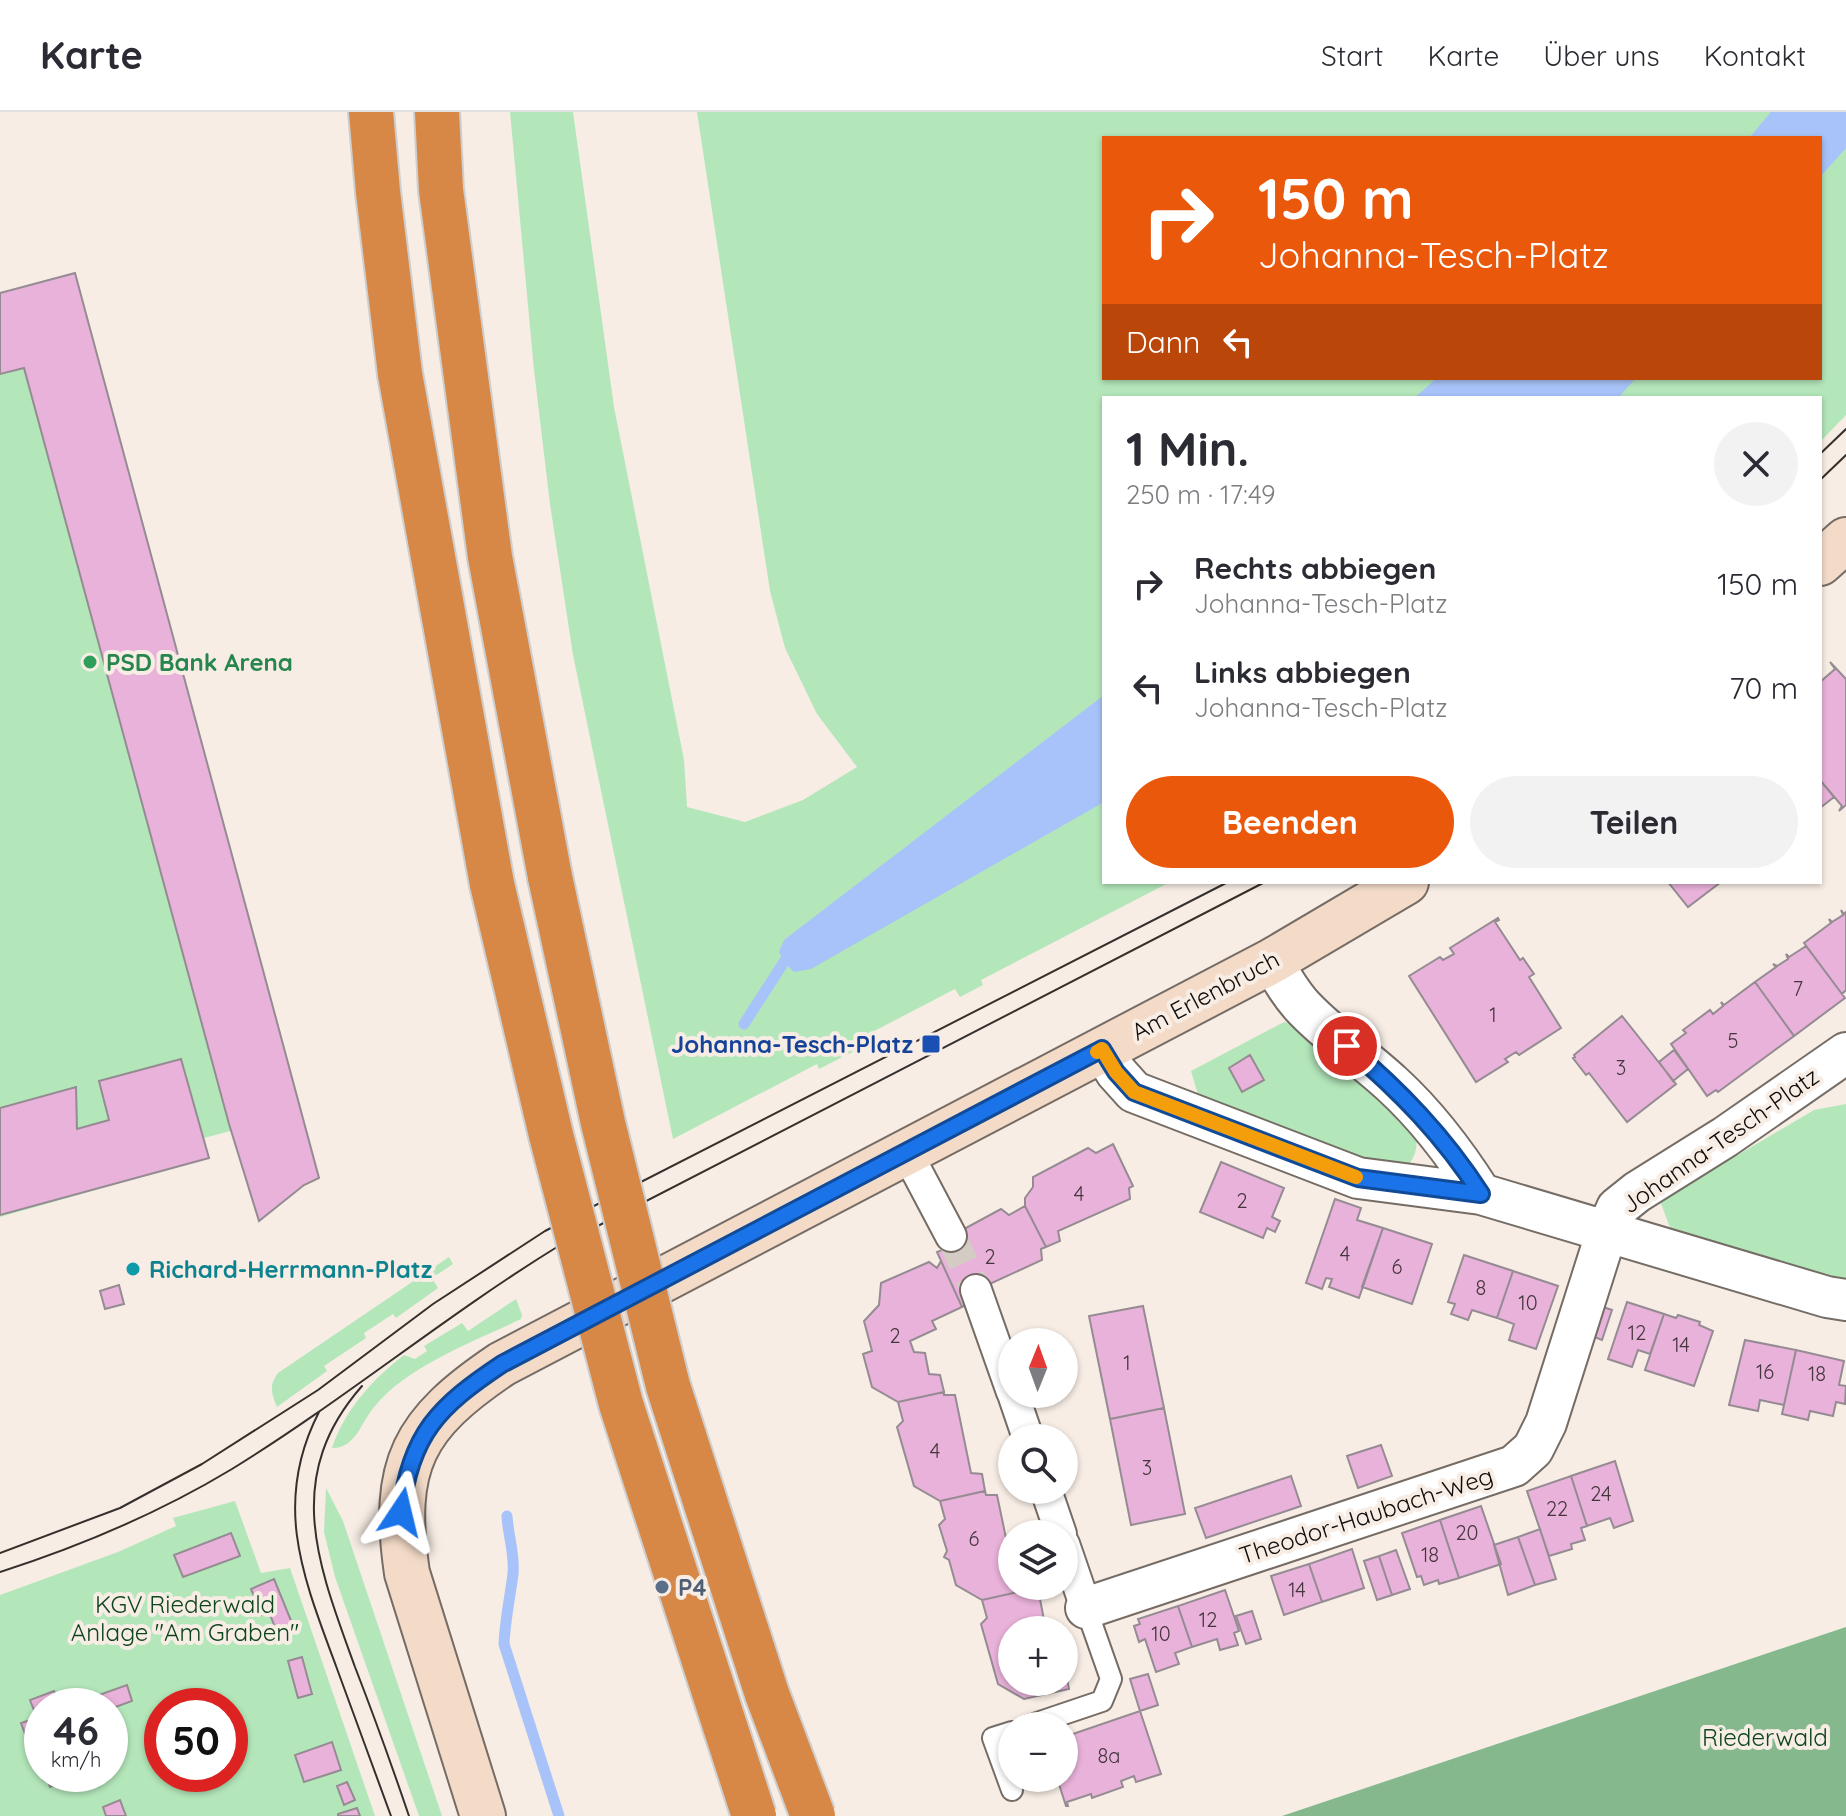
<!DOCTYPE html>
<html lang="de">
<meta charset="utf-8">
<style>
body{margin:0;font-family:Quicksand,sans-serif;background:#f2f2f3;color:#2b2b33;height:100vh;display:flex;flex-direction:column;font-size:30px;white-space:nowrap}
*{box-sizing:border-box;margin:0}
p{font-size:26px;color:#7c7c81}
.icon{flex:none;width:44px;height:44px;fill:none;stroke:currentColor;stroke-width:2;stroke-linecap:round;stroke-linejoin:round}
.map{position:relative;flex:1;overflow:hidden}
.details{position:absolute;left:1102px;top:284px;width:720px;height:488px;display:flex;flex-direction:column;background:#fff;border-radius:0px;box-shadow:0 2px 6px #0004}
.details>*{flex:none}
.hud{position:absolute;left:1102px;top:24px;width:720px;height:244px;border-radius:0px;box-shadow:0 2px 6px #0004;background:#ea580c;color:#fff;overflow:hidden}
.needle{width:52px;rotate:1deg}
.controls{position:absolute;left:998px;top:1216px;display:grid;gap:16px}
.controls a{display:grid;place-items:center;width:80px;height:80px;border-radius:50%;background:#fff;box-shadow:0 2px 6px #0004;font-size:40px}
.speed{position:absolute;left:24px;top:1576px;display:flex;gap:16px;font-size:40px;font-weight:700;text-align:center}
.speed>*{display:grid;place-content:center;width:104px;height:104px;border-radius:50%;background:#fff;box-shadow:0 2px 6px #0004;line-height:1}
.speed small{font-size:20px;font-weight:400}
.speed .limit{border:12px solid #d22;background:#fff;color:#111}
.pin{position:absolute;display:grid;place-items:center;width:68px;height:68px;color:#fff;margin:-34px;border:4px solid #fff;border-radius:50%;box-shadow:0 2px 8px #0007}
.me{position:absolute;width:88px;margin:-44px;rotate:10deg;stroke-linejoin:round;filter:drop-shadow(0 0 6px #0008)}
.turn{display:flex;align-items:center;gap:28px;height:168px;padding:0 24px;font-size:36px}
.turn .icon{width:104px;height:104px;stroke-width:2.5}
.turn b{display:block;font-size:56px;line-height:68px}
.then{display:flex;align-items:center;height:76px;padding:0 24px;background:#0003;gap:16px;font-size:30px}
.round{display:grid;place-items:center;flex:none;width:84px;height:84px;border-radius:42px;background:#f2f2f3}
.overview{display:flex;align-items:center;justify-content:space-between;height:136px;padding:0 24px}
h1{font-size:48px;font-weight:700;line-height:60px}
.cta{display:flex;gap:16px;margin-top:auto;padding:16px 24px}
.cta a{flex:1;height:92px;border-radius:48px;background:#ea580c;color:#fff;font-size:32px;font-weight:700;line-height:92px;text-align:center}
.cta a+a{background:#f2f2f3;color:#2b2b33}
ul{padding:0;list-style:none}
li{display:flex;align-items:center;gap:24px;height:104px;padding:0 24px}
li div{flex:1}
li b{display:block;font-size:30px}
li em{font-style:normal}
header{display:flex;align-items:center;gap:48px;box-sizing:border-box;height:112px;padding:0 40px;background:#fff;border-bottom:2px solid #e1e1e2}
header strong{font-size:38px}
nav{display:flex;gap:44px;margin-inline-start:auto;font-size:28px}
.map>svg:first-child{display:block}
.green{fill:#b3e7ba;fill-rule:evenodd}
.forest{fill:#85b88c}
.water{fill:#a8c3f9}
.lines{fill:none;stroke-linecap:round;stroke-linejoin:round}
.stream{stroke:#a8c3f9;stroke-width:11}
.building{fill:#e9b2da;stroke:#958b92;stroke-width:2}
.pedestrian-tunnel{stroke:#d4cbc4;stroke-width:30;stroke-dasharray:30 15;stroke-linecap:butt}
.service-casing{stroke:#756c65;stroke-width:24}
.pedestrian-casing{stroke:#756c65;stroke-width:34}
.minor-casing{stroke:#756c65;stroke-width:44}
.secondary-casing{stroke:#756c65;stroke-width:48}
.motorway-casing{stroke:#cfcece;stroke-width:48}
.service{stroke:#fff;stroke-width:20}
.pedestrian{stroke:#fff;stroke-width:30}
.minor{stroke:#fff;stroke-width:40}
.secondary{stroke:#f3dbc8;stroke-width:44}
.motorway{stroke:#d78846;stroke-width:44}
.tram{stroke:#35302d;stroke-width:2}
.motorway-bridge-casing{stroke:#cfcece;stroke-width:48;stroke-linecap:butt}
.motorway-bridge{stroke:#d78846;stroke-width:44}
.route-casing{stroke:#114b97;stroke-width:20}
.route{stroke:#1a73e8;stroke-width:14}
.slow{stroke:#f59e0b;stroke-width:14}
.leisure-dot{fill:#2e9e5b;stroke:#f7ede5;stroke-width:3}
.transit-dot{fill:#1a4fb4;stroke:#f7ede5;stroke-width:3}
.culture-dot{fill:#0f9aa8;stroke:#f7ede5;stroke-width:3}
.service-dot{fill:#5c6f8a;stroke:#f7ede5;stroke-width:3}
.labels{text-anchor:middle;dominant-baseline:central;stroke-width:8;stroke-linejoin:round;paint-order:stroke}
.number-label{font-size:20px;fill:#45353c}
.leisure-label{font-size:24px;font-weight:bold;fill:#27864d;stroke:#f7ede5;text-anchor:start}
.street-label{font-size:24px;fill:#0e0b08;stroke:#f7ede5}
.transit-label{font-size:24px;font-weight:bold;fill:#164399;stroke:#f7ede5;text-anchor:end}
.culture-label{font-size:24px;font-weight:bold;fill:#0d838f;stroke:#f7ede5;text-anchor:start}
.service-label{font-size:24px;font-weight:bold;fill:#4e5e75;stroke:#f7ede5;text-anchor:start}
.park-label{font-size:24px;fill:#0d461d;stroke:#f7ede5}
</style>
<header>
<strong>Karte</strong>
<nav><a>Start</a><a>Karte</a><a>Über uns</a><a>Kontakt</a></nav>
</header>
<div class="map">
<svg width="1846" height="1704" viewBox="0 0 1846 1704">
<rect width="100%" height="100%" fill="#f7ede5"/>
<!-- green -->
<path class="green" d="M510,0h63l41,295 70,353 3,47 58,15 58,-22 54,-33 -40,-53 -32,-66 -15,-57 -73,-479h1149v303l-26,27v-44h-716v484h66l-189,98 2,5 -23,12 -5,-8 -100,52 3,8 -39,20 -2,-5 -144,75 -100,-484 -23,-151 -16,-134zM1104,26h716v240h-716z
M75,161l227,839 -98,26 5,20 -209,59v-924z
M1284,910l37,11 95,101c2,15 -1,24 -11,35l-22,2 -181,-63 -11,-37z
M1846,992v180l-172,-46 -14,-37 154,-91z
M449,1145l4,7 -21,14 6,10 -42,30 -3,-4 -29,19 2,5 -42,28 3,5 -50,36c-6,-14 -8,-22 1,-34z
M516,1187l6,16 -1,4c-46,22 -114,47 -146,87 -13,14 -19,43 -43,42 13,-39 41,-69 72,-93l11,4 12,-8 -3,-5 38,-23 6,8z
M326,1376l17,33 99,295h-23l-84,-239 -11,-45z
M235,1389l26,72 29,-5 85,248h-375v-221l118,-43 58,-26 -3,-8zM42,1594h68v68h-68zM162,1594h68v68h-68z"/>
<!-- forest -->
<path class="forest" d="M1846,1515v189h-564z"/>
<!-- water -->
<path class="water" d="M1771,0h75v36l-26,29v-39h-71z
M1437,266h199l-18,20h-204z
M1104,583v107l-293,167 -17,3 -10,-10 -5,-10 5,-12z"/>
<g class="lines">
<!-- stream -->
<path class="stream" d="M744,912l40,-62
M507,1404c1,20 8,38 6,58 -3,24 -8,46 -9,70l55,172"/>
</g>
<!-- building -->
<path class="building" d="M75,161l244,905 -15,7 -45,36 -30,-97 -205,-756 -24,6v-81z
M1830,550l16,17v126l-7,6 3,-5 -22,-26v-98l15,-13z
M1820,668l14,17 -14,11z
M1668,770h53l-33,25z
M1841,798l3,4 2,-2v78l-4,4 -38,-51 27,-20 -2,-4 3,3 11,-7z
M1498,806l1,2 -4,2 25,38 3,-2 11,16 -5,3 32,51 -42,27 -3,-3 -11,7 3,3 -32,20 -67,-106 31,-19 3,3 11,-6 -4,-6z
M1806,834l39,52 -51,38 -39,-54 21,-15 -3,-3 4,2 11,-7 -2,-5 3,3z
M1755,870l39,54 -76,56 -2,-2 -9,6 -36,-52 15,-11 -3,-3 27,-20 3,4 10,-8 -2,-4 3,3z
M1622,904l54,68 -49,38 -38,-49 -3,2 -13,-17 2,-1 -1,-2z
M1674,938l14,19 -15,12 -14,-19z
M1250,943l14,25 -22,12 -13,-24z
M181,947l28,99 -209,57v-107l76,-21 1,42 32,-9 -10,-39z
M1113,1032l20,42 -4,2 1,11 -72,32 2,10 -14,6 -21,-41v-8l8,-11v-10l55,-29 8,5z
M1221,1050l63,26 -12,29 8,4 -5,11 -8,-4 -4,10 -63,-26z
M1335,1087l26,9 -4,12 26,8 -24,70 -30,-11 3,-8 -6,-1 -4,11 -16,-6z
M1025,1094l21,41 -5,2 1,11 -72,33v10l-8,4 -25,-55 8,-3 6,-13 50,-27 8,6z
M1383,1116l49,16 -20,60 -50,-17z
M1464,1143l49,16 -16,47 -25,-8 -4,10 -17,-6 4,-10 -7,-2z
M941,1149l21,46 -30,14 4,8 -26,12 4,11 11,1 4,21 11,1 4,17 -46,10 -26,-15 -9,-33 9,-3 -8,-30 15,-16 2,-22 48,-21 8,6z
M1513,1159l45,15 -22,63 -27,-9 5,-16 -17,-6z
M119,1173l5,19 -19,5 -5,-18z
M1627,1190l37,12 -14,40 -12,-4 -6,17 -24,-8z
M1594,1192l18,6 -10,30 -18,-7z
M1143,1194l21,102 -54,11 -21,-103z
M1664,1202l12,4 2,-3 22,7 -1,3 14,6 -19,55 -49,-16z
M1745,1228l51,10 -12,55 -24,-5 -2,11 -29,-6z
M1796,1238l48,11 -5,24 7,1 -1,18 -9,-2 -3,14 -23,-5 -2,9 -26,-6z
M944,1280v3h11l16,78 11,1 3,17 -45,10 -26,-15 -17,-59 6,-6 -5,-19z
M1164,1296l21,106 -54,11 -21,-106z
M1381,1333l11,31 -34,12 -11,-32z
M1615,1349l18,60 -19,7 -4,-10 -23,8 -16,-50z
M1291,1364l10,30 -95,32 -11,-30z
M1571,1364l16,50 -6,2 4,12 -14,4 1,5 -23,7 -22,-65z
M985,1379l1,4h11l15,72v19h4l1,4h10l-45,10 -26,-15 -7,-25 -5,-3 3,-6 -8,-26 6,-6 -5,-18z
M1481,1394l20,58 -42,14 -19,-58z
M1440,1408l19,58 -20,6 -1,-4 -14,5 -3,-9 -4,1 -15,-44z
M1540,1417l16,50 -21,6 -17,-48z
M231,1421l9,23 -57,21 -9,-22z
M1518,1425l17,48 -27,10 -14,-50z
M1352,1437l12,39 -42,14 -13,-38z
M1396,1438l14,39 -18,6 -13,-39z
M1379,1444l13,39 -15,5 -13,-39z
M1309,1452l13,38 -38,13 -13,-39z
M274,1467l20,49 -16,7 -9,-23 -7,3 -11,-26z
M1027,1478l1,3 11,1 7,36h-34v52h52v-10h2l3,17 -45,10 -26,-15 -17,-60 6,-6 -5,-18z
M1225,1478l14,41 -5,2 4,12 -18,5 -3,-11 -25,8 -14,-41z
M1178,1494l14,41 -17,6 4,11 -23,8 -11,-33 -6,3 -5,-16 6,-2 -2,-5z
M1252,1499l9,28 -15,5 -10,-28z
M302,1545l10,37 -14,4 -10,-37z
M1148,1562l10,31 -18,6 -10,-32z
M127,1573l5,16 -22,8v-3h-42z
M54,1579l6,14 -18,1v6l-6,3 -6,-15z
M1140,1599l21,63 -25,8 -2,-6 -13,5 2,6 -31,11 -1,-4 -24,8 1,4h-2l-9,-28h7v-41z
M42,1604v18l-15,5 -6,-16z
M332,1630l9,28 -37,12 -9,-27z
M45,1662h36v1l-31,12z
M347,1670l8,18 -11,5 -7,-19z
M120,1688l6,16h-20l-3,-9z
M357,1696l3,8h-22v-2z"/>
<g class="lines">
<!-- pedestrian-tunnel -->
<path class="pedestrian-tunnel" d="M951,1124l25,54"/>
<!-- service casing -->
<g class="service-casing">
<path id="service" d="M1028,1614l74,-25 9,-22 -25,-71
M1012,1678l-19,-52 19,-6"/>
</g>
<!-- pedestrian casing -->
<g class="pedestrian-casing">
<path id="pedestrian" d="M906,1039l45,85
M976,1178l36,102
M1013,1282l15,44
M1046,1378l15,44
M1064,1432l22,64"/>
</g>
<!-- minor casing -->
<g class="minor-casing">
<path id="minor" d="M1272,849c9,16 18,32 31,46 26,28 60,50 89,77 35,32 63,69 89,110
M1102,937l14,23 18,20 224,86 123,16 346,103 19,3
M1086,1496l428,-142 19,-17 13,-26 61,-192 10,-23 20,-16 88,-55 121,-84"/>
</g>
<!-- secondary casing -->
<g class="secondary-casing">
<path id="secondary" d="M1820,451l26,-23
M483,1704l-76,-243c-16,-109 6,-149 95,-209l770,-403 134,-79"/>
</g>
<!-- motorway casing -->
<g class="motorway-casing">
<path id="motorway" d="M371,0l7,80 22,182 92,510
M437,0l4,78 49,367 60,320"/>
</g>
<!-- service -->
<use href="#service" class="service"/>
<!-- pedestrian -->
<use href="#pedestrian" class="pedestrian"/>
<!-- minor -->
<use href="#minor" class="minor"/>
<!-- secondary -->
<use href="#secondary" class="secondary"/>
<!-- motorway -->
<use href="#motorway" class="motorway"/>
<!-- tram -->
<path class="tram" d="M1820,342l26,-25
M1820,368l26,-25
M362,1274c-81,92 -43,181 -7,281 19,49 37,99 54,149
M319,1300c-47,91 -16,165 17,254 18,50 37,100 55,150
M0,1441l120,-45 82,-44 116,-74 115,-86 112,-73 683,-349
M0,1460c81,-26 159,-59 232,-103 112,-69 213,-153 325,-222l708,-365"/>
<!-- motorway-bridge casing -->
<g class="motorway-bridge-casing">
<path id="motorway-bridge" d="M550,765l53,246 65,263 99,308 46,122
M492,772l59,251 70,269 133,412"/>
</g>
<!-- motorway-bridge -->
<use href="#motorway-bridge" class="motorway-bridge"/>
</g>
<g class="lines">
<!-- route casing -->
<g class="route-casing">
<path id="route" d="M401,1400c9,-78 38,-106 101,-148l600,-315 14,23 18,20 224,86 123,16c-37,-58 -82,-104 -134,-148"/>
</g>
<!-- route -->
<use href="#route" class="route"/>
<!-- slow -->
<path class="slow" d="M1097,940l5,-3 14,23 18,20 222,85"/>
</g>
<!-- markers -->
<circle class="leisure-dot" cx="90" cy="550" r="8"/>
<rect class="transit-dot" x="921" y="922" width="20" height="20" rx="4"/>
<circle class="culture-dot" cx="133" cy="1157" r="8"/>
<circle class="service-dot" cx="662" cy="1475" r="8"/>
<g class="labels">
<!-- number labels -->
<g class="number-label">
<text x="1798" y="876">7</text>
<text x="1493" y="902">1</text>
<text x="1733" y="928">5</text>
<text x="1621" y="955">3</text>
<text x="1079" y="1081">4</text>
<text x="1242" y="1088">2</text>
<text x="1345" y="1141">4</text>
<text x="990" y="1144">2</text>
<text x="1397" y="1154">6</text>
<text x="1481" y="1175">8</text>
<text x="1528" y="1190">10</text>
<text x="1637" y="1220">12</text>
<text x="895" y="1223">2</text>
<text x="1681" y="1232">14</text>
<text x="1127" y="1250">1</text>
<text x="1765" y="1259">16</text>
<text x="1817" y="1261">18</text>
<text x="935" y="1338">4</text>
<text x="1147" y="1355">3</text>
<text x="1601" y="1381">24</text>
<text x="1557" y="1396">22</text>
<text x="1467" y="1420">20</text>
<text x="974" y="1426">6</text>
<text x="1430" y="1442">18</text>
<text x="1297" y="1477">14</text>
<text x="1208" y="1507">12</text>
<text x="1161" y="1521">10</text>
<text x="1109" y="1643">8a</text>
</g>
<!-- leisure labels -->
<g class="leisure-label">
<text x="106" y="550">PSD Bank Arena</text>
</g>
<!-- street labels -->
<g class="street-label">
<text transform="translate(1205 883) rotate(-28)">Am Erlenbruch</text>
<text transform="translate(1720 1028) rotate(-35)">Johanna-Tesch-Platz</text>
<text transform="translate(1366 1403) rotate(-18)">Theodor-Haubach-Weg</text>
</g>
<!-- transit labels -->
<g class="transit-label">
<text x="913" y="932">Johanna-Tesch-Platz</text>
</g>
<!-- culture labels -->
<g class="culture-label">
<text x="149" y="1157">Richard-Herrmann-Platz</text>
</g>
<!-- service labels -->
<g class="service-label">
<text x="678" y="1475">P4</text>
</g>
<!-- park labels -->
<g class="park-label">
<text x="185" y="1492">KGV Riederwald<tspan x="185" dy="28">Anlage "Am Graben"</tspan></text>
<text x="1765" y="1625">Riederwald</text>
</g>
</g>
</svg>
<div class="controls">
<a><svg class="needle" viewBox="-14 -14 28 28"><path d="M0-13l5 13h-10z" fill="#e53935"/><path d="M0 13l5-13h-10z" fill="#7c7c81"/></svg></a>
<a><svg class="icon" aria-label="search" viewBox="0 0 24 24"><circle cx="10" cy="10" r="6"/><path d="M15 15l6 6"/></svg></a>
<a><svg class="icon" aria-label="layers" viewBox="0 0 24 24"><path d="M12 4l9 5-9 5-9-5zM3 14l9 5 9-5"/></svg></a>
<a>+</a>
<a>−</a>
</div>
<div class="speed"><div>46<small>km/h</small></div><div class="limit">50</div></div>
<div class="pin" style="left:1347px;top:934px;background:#d93025"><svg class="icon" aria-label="arrive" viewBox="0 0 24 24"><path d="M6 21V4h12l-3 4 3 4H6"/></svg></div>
<svg class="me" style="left:401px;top:1400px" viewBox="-20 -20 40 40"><path d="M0-17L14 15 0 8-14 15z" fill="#1a73e8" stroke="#fff" stroke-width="4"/></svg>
<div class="hud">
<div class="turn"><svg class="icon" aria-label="right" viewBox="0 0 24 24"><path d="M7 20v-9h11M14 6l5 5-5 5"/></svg><div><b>150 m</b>Johanna-Tesch-Platz</div></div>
<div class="then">Dann<svg class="icon" aria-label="left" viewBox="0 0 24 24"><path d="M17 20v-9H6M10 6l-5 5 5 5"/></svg></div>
</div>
<section class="details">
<div class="overview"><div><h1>1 Min.</h1><p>250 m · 17:49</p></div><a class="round"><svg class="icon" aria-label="close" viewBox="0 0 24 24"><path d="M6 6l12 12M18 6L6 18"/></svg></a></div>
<ul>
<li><svg class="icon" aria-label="right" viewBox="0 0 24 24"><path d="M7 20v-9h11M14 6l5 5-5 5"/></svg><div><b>Rechts abbiegen</b><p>Johanna-Tesch-Platz</p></div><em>150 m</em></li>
<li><svg class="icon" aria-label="left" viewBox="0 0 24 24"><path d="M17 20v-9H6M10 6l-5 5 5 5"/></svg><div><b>Links abbiegen</b><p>Johanna-Tesch-Platz</p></div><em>70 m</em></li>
</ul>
<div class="cta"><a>Beenden</a><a>Teilen</a></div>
</section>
</div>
